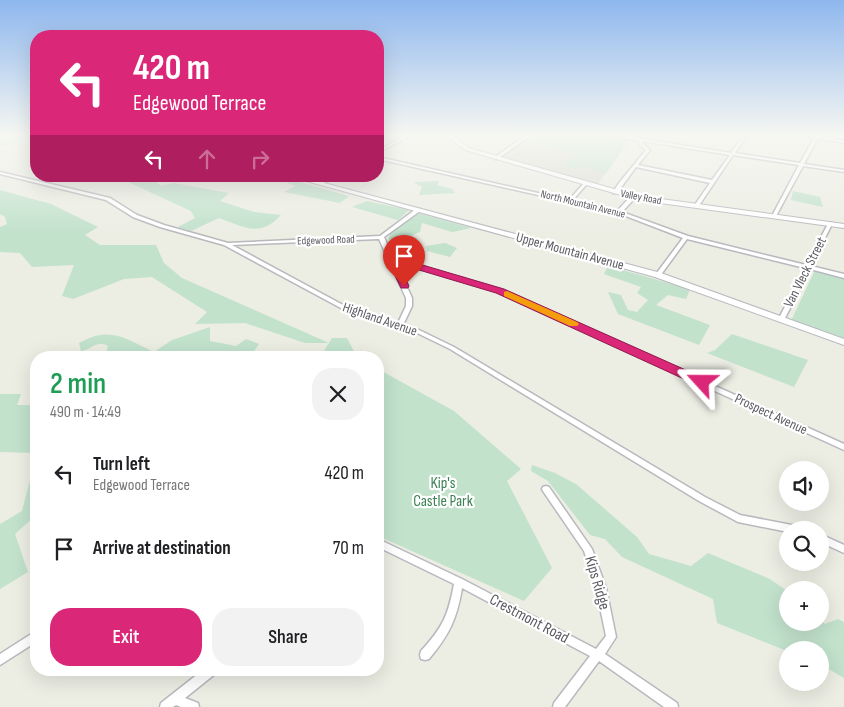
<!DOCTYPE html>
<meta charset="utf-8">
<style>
body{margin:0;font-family:"Sofia Sans Condensed",sans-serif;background:#f2f2f2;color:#202124;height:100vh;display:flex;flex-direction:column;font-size:19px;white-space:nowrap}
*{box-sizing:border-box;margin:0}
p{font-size:16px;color:#757577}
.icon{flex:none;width:28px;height:28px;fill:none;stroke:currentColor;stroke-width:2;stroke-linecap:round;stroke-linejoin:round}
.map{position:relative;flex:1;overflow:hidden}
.drawer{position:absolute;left:30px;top:351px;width:354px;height:325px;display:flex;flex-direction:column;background:#fff;border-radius:20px;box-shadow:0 5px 20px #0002}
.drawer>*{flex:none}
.hud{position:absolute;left:30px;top:30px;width:354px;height:152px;border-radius:20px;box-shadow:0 5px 20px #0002;background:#db2777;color:#fff;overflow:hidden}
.buttons{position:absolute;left:779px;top:461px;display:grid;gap:10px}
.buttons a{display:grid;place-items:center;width:50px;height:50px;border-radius:50%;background:#fff;box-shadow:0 5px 20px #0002;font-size:25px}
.pin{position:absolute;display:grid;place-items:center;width:42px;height:42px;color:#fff;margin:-51px -21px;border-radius:50% 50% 50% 0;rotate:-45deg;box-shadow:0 0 5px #0007}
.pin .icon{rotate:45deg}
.me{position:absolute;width:55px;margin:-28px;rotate:294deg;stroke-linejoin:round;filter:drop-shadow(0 0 4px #0008)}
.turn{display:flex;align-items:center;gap:18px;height:105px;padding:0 20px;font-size:22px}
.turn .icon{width:65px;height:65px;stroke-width:2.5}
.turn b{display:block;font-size:35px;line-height:42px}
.lanes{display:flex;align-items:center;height:48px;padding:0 20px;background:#0003;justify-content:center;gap:25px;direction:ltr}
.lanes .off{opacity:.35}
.round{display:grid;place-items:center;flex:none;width:52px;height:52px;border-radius:20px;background:#f2f2f2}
.summary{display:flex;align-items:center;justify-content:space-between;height:85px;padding:0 20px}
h1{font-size:30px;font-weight:600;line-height:38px;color:#1e9e55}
.action{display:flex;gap:10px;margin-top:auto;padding:10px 20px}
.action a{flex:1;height:58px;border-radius:20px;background:#db2777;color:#fff;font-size:20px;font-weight:600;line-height:58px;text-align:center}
.action a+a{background:#f2f2f2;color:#202124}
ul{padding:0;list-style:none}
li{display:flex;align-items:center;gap:15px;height:75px;padding:0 20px}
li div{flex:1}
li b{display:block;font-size:19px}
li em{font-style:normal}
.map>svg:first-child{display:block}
.education{fill:#dbdcd1}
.green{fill:#c2e2cc}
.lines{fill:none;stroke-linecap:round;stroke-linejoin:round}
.street-casing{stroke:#b8b9be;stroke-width:3}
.secondary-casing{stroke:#b9b9c0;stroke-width:2}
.street{fill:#fff;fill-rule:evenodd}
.secondary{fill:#fff;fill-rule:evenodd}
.route{fill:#db2777;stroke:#8e194d}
.slow{fill:#f59e0b}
.labels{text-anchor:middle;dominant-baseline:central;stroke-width:4.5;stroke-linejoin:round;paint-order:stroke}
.far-street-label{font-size:11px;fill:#5b5c62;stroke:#fff}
.street-label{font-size:14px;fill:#5b5c62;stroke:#fff}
.near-park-label{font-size:16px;fill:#3c8155;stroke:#fff}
.near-street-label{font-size:16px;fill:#5b5c62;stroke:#fff}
</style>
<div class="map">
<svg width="844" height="707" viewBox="0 0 844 707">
<rect width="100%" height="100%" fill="#ecede3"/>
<!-- education -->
<path class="education" d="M534,134h61l35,6 -32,44 -98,-27z"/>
<!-- green -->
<path class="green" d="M0,134h36v1l-35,12z
M534,134h61l35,6 -24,33 -27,-7 -3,3 -12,-3 14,-12 -53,-14z
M115,176h41l-1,5 6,5 13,-3 55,10 -9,8 34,11 27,3c-21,23 -37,12 -62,3l-28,13 -13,-4 17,-9 -4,-7z
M248,176h31l70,20 -9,7 -56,-11 11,-6 -16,-7z
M439,181l-2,4 15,4 3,4 -36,2 3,-8 -9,-5z
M0,190l51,14 47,23 -13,8 15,10h56l8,18 18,15 147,65 3,-5h15l10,19h-37l9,-14h-24l-60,-20 -50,1 12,-12 -55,-35 -28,2 -51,20 -11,-3 12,-31 -42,2 -12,-14 -20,-1v-25l7,-3 -2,-7 -5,-3z
M793,191l27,6 3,10 -32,-7z
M367,201l42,9 -11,10 -46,-13z
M415,212l56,16 -19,4 -30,-9 -2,9 -24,10 -8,-3 3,-6z
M445,243l12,5 -7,9 -23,-6 -1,-5z
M608,266l82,23 -4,10 -18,-4 -12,10 54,20 -11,20 -81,-31 -10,-22 13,3 7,15 9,2 11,-12 -11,-7 4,-6 -37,-13z
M815,270l29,8v62l-53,-19z
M210,327v14l26,5 10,-7 13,5 -9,13 -154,1 10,-5 2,-7c-10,-7 -17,4 -27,5l-2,-8c31,-18 47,-4 75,9l18,-12z
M732,334l76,26 -14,27 -87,-34 8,-3z
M378,369l76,42 67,58 -14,12 45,87 -28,33 -146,-65z
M0,394h21l-4,11h19v48l-36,-1z
M36,457v58l-21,19 13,38 -28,17v-65l22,-13z
M532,465l23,8 21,11 61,53 12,17 42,12 17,-13 62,26 17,12 1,31h32v-2l5,4 13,-5 6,3v56l-24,-14v-14l-33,1 -70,-28 -4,-24 -91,-42 -17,-18 -15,-4 -42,-54 -17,-10z"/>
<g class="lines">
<!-- street casing -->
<g class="street-casing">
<path id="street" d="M390,134h7l6,3 5,-3h5l-35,19v-2l23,-13z
M528,134h5l-36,25h-2v-2z
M601,134h11l119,19 13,-19h4l-13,19 65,10 14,-25 -15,-4 16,2 1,-2h4l-1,2 25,5v2l-26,-5 -14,26 40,6v2l-41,-6 -27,50 -2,1 -2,-1 27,-51 -66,-10 -35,52h-2l-2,-1 16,-23 -74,-16 -19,26h-4v-1l6,-9 27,-33 -7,-6v-3zM642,141l88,14 -18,25 -74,-15 12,-15 -8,-7z
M378,157l191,43 15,-17h2v2l-13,15 45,10 13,-14h4v2l-13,14 66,24 118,29 22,-41v-1h4v1l-21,42 33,8v4l-34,-9 -26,51 -1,1h-4l-1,-1 27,-52 -118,-29 -27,37h-4v-2l27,-36 -65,-25 -240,-54z
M0,172l110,26 27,17 27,10 64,18 152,-7 36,-27h4v2l-36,26 9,21 109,32 342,154v6l-346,-158 -103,-31 17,37v8l-9,19 14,4 37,18 251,150 35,18 57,11 3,1 1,3h-13v2l-50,-10 -39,-21 -249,-152 -37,-18 -61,-17 -128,-69 -64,-18 -27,-10 -27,-17 -106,-26zM379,239l27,59v8l-8,17 -42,-11 -124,-67z
M330,176h5l-13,8h-2v-2z
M546,486l3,1 43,62 14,39 10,49 -11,17 72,49 1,4h-14l-65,-46 -34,46h-12l1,-4 36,-47 -128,-68c-5,31 -13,47 -33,71l-4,1 -4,-1 -1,-4 1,-4c22,-24 27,-35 33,-67l-76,-37v-8l84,40 134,70 10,-13 -10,-48 -12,-37 -41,-60 -1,-2 1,-2z
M820,534l24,11v8l-24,-11z
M36,631v11l-36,23v-11z
M203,670h13l-1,4 -30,24 13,5 1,4h-18l-5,-2 -3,2h-13l1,-4z"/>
</g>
<!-- secondary casing -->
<g class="secondary-casing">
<path id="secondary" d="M445,134h6l18,14 170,48 205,28v4l-206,-28 -173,-50z
M288,176h10l363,97 183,66v6l-189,-68z"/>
</g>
<!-- street -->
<use href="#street" class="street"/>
<!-- secondary -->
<use href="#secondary" class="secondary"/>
</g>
<!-- sky -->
<linearGradient id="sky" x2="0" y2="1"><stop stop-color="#8eb7ee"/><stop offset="0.58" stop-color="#f6f7f2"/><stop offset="1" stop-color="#f6f7f2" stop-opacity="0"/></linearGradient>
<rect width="844" height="233" fill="url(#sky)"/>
<!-- route -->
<path class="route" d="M392,256l112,33 202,90 2,3 -2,3h-9l-201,-92 -97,-29 10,22 -1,2h-7l-14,-29z"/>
<!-- slow -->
<path class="slow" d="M507,291l70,31 2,2 -2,2h-7l-66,-30v-4z"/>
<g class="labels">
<!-- far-street labels -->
<g class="far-street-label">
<text transform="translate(641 197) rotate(11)">Valley Road</text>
<text transform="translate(583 204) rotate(14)">North Mountain Avenue</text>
<text transform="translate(326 240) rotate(-2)">Edgewood Road</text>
</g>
<!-- street labels -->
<g class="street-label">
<text transform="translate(570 251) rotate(15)">Upper Mountain Avenue</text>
<text transform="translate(805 272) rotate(-63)">Van Vleck Street</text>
<text transform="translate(380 319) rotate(19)">Highland Avenue</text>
<text transform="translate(771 414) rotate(25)">Prospect Avenue</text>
</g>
<!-- near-park labels -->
<g class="near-park-label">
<text x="443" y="483">Kip's<tspan x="443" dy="18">Castle Park</tspan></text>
</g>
<!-- near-street labels -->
<g class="near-street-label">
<text transform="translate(597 583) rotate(74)">Kips Ridge</text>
<text transform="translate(529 619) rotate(28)">Crestmont Road</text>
</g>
</g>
</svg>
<div class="buttons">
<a><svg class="icon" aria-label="sound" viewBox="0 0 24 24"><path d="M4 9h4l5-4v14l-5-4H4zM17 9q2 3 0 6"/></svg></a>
<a><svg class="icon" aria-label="search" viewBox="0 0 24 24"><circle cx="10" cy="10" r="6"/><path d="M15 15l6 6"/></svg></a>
<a>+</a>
<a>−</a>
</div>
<div class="pin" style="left:404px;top:286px;background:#d93025"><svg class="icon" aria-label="arrive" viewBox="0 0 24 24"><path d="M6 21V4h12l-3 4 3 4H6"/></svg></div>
<svg class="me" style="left:702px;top:382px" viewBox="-20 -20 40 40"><path d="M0-17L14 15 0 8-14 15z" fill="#db2777" stroke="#fff" stroke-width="4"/></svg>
<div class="hud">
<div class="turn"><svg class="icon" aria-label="left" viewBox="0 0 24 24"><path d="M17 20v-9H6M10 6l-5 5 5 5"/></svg><div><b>420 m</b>Edgewood Terrace</div></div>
<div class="lanes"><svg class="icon" aria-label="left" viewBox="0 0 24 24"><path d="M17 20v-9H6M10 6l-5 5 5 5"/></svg><svg class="icon off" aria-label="ahead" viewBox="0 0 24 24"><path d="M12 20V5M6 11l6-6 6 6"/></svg><svg class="icon off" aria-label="right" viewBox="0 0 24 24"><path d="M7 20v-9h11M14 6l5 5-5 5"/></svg></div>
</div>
<section class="drawer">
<div class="summary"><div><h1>2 min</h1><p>490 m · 14:49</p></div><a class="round"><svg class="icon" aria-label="close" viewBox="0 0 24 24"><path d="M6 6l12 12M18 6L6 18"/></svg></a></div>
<ul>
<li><svg class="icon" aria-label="left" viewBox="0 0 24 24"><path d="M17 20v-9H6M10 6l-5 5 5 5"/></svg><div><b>Turn left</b><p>Edgewood Terrace</p></div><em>420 m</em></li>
<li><svg class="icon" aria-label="arrive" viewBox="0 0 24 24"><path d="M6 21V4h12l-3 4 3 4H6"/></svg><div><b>Arrive at destination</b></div><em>70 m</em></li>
</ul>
<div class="action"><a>Exit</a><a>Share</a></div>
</section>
</div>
